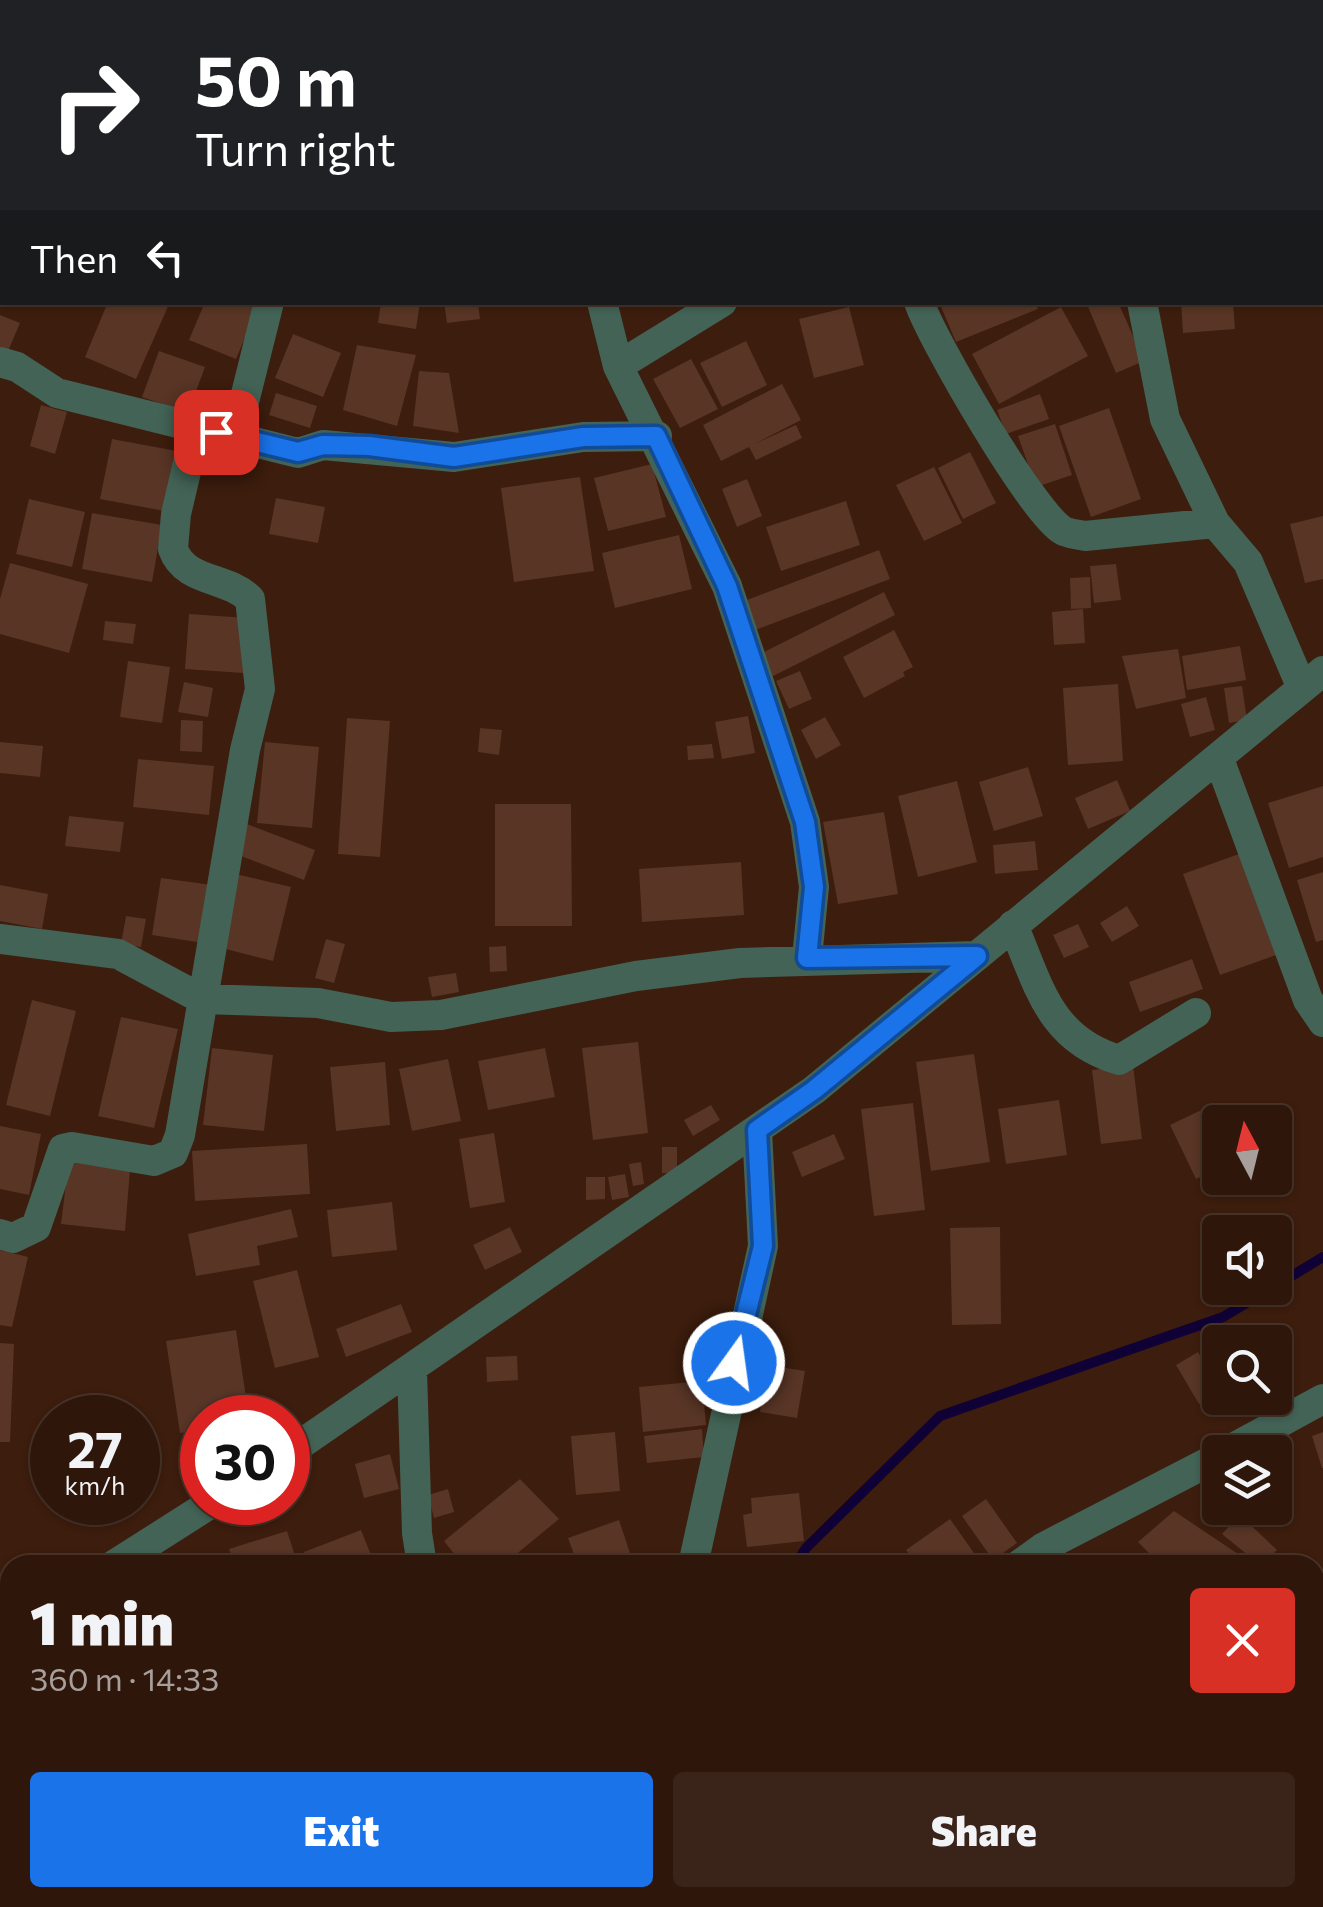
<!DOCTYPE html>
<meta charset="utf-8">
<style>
body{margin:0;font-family:Commissioner,sans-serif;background:#3a2318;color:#f1f3f6;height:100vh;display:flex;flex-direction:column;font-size:38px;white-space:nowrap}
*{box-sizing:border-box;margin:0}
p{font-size:32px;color:#a79f9c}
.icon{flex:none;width:55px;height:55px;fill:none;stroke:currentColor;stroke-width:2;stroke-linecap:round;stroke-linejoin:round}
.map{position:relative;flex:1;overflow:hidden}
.side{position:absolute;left:0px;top:1555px;width:1325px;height:352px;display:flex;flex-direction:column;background:#2e160a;border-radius:30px 30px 0 0;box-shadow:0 2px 8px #0004,0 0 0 2px #49352b}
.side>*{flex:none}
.hud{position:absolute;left:0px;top:0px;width:1325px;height:305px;box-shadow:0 2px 8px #0004,0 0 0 2px #49352b;background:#202124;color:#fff;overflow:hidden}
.needle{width:65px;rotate:353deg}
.tools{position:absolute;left:1202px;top:1105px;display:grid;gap:20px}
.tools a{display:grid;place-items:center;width:90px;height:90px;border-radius:10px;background:#2e160a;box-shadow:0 2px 8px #0004,0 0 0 2px #49352b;font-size:50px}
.speed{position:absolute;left:30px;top:1395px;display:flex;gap:20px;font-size:50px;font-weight:700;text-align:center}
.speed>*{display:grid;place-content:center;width:130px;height:130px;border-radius:50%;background:#2e160a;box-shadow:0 2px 8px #0004,0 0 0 2px #49352b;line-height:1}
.speed small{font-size:25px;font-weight:400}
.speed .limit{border:15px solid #d22;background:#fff;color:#111}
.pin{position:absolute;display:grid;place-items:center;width:85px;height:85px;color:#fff;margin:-42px;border-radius:20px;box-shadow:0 5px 15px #0006}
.me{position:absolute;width:110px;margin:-55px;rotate:14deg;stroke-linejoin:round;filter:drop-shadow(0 0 8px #0008)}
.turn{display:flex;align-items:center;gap:35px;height:210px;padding:0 30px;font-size:45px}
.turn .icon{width:130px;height:130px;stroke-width:2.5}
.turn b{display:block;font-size:70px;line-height:85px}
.then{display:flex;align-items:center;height:95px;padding:0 30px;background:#0003;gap:20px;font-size:38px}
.round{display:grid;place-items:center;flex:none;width:105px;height:105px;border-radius:10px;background:#3a2318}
.headline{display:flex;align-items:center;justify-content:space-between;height:170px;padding:0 30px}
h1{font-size:60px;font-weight:800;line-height:75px}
.cta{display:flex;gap:20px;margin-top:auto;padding:20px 30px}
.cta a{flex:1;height:115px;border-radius:10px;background:#1a73e8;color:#fff;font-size:40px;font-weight:800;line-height:115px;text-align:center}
.cta a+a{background:#3a2318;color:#f1f3f6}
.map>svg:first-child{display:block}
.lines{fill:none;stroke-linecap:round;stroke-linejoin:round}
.stream{stroke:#0f0036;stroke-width:10}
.building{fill:#583525}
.minor{stroke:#426355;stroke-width:30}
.route-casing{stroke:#114b97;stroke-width:25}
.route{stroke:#1a73e8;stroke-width:18}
</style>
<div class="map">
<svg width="1323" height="1907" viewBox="0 0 1323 1907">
<rect width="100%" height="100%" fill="#3d1d0d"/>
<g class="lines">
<!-- stream -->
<path class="stream" d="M1275,1286l48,-29
M795,1565l11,-17 134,-132 283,-99 49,-29
M602,1907l4,-9"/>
</g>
<!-- building -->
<path class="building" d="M108,302h62l-34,77 -51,-22z
M205,302h55l-24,57 -47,-19z
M381,302h39l-4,27 -38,-6z
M444,302h34l2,17 -33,4z
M939,302h96l3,7 -82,33z
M1086,302h32l26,59 -28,12z
M1181,302h52l2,27 -52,4z
M849,307l15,58 -50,13 -15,-59z
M1061,307l27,49 -89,48 -27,-50z
M0,315l20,8 -14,33 -6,-3z
M293,334l48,19 -18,44 -48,-19z
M746,341l21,44 -45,22 -22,-44z
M357,345l59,10 -19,71 -54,-16z
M159,351l46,16 -17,46 -46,-16z
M691,359l27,50 -38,19 -27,-49z
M419,371l30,2 10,60 -46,-7z
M782,384l19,36 -47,24 42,-19 6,13 -46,22 -7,-13 -28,14 -18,-36z
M276,393l41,13 -7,22 -41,-13z
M1040,394l9,25 -43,15 -9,-24z
M41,405l26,7 -12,42 -25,-8z
M1109,408l32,91 -50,18 -32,-91z
M1055,424l17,51 -36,12 -18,-51z
M112,439l70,13 -12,60 -70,-13z
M970,452l26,51 -33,16 -25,-51z
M652,464l14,53 -58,14 -14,-53z
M934,467l28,56 -38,18 -28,-56z
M580,477l14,94 -80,11 -13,-94z
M747,479l15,37 -25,11 -15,-38z
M276,498l49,9 -7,36 -49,-9z
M29,499l56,13 -13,55 -56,-13z
M846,501l14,44 -79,26 -15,-44z
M92,513l70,12 -10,57 -70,-13z
M1323,516v63l-18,4 -15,-59z
M679,535l13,54 -77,19 -13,-55z
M879,550l11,29 -140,53 -11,-29z
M10,563l78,21 -19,69 -69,-19v-35z
M1116,564l5,36 -27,3 -4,-37z
M1090,577l1,31 -20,1 -1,-31z
M884,592l11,23 -126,63 -11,-23z
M1083,609l2,34 -31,2 -2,-33z
M189,614l58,4 -4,55 -58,-4z
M105,621l31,3 -3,20 -30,-4z
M894,630l19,37 -10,5 2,4 -41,22 -21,-41z
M1240,646l6,34 -59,10 -5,-34z
M1178,649l8,49 -50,11 -14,-53z
M128,661l42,6 -8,56 -42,-6z
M800,671l12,28 -23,10 -13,-28z
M184,682l29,6 -5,29 -30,-5z
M1118,684l5,77 -55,4 -5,-77z
M1242,686l5,34 -18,3 -5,-35z
M1206,697l9,33 -25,7 -9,-33z
M748,716l7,37 -33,6 -7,-37z
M825,717l16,28 -25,14 -15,-29z
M347,718l43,3 -10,136 -42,-3z
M181,720l22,1 -1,31 -22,-1z
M480,728l22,2 -3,25 -21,-3z
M0,742l43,4 -3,31 -40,-4z
M265,742l54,5 -7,81 -55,-5z
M712,744l2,14 -26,2 -1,-14z
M138,759l76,7 -5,49 -76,-8z
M1028,767l15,49 -49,15 -15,-49z
M1117,780l13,31 -42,18 -13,-31z
M957,781l20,81 -59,15 -20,-81z
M1323,786v71l-34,11 -21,-65z
M495,804h76l1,122h-77z
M884,812l14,82 -60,10 -15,-82z
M69,816l55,6 -4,30 -55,-6z
M244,823l71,27 -11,30 -71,-27z
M1035,841l3,29 -43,4 -2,-29z
M1239,854l37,101 -56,20 -37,-101z
M741,862l3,53 -102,7 -3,-53z
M1323,872v68l-7,2 -19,-62z
M232,873l59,14 -18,74 -59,-15z
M161,878l51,7 -9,58 -51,-8z
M0,885l48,9 -6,35 -42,-8z
M1127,906l12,20 -27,16 -12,-19z
M126,916l20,3 -5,28 -20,-3z
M1078,924l11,23 -25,11 -11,-23z
M326,939l19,5 -11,39 -19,-5z
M506,946l1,25 -17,1 -1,-25z
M1192,959l11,30 -63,23 -11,-30z
M456,973l3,19 -27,5 -4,-20z
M32,1000l44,11 -26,105 -44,-11z
M121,1017l57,12 -24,99 -56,-12z
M638,1042l10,91 -55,7 -11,-92z
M212,1048l61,7 -9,76 -61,-6z
M545,1048l10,49 -67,13 -10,-49z
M974,1054l16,108 -59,9 -15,-109z
M448,1059l13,62 -49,10 -13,-62z
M385,1062l5,63 -54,6 -6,-64z
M1133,1065l9,74 -41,5 -9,-74z
M1059,1100l8,55 -61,9 -8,-55z
M913,1103l12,107 -51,6 -13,-107z
M1216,1103l9,19h-5v45l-24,12 -26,-54z
M711,1105l9,15 -27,16 -9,-16z
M0,1126l41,8 -12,61 -29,-6z
M494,1133l11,69 -35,6 -11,-69z
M834,1134l11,25 -43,18 -10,-25z
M307,1144l3,50 -115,7 -3,-50z
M662,1147h15v26h-15z
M70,1151l61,7 -6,73 -64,-7z
M641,1162l3,22 -11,2 -4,-22z
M625,1174l4,23 -17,3 -4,-23z
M586,1177h19v22l-19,1z
M392,1202l5,48 -65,7 -5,-47z
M291,1209l7,28 -41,9 3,19 -64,11 -8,-42z
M510,1227l12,25 -37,18 -12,-25z
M1000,1227l1,97 -49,1 -2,-97z
M0,1250l28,7 -16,70 -12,-2z
M297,1270l22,87 -44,11 -22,-87z
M401,1304l11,28 -66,25 -10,-28z
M236,1330l13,88h-47v12l-22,3 -14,-92z
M0,1343l14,1 -4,98h-10z
M1198,1352l22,40 -21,12 -23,-39z
M517,1356l1,24 -31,2 -1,-25z
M767,1365l38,6 -8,47 -37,-6z
M702,1381l4,44 -63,7 -4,-45z
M702,1429l2,28 -57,6 -3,-27z
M615,1432l5,59 -44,4 -5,-59z
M1323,1432v36h-1l-10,-32z
M390,1454l9,35 -35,9 -9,-34z
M520,1479l39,40 -56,46h-40l-19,-24z
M448,1489l6,23 -20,6 -6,-23z
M799,1493l5,48 -57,6 -4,-32 9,-2 -1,-15z
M986,1499l31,44 -24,17 -31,-44z
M1174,1511l64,43 -10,8 4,3h-71l-23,-23z
M1240,1515l37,35 -17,15 -38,-31z
M950,1519l29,41 -7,5h-55l-11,-15z
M619,1520l15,45h-56l-10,-27z
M361,1530l14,35h-66l-5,-13z
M287,1531l11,34h-64l-5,-16z
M1315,1660l8,22v20l-8,5z
M10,1676v24l-10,5v-25z
M234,1898h58l3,9h-58z
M313,1898h57l2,7 -57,2z
M414,1898h50l1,9h-50z
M477,1898h37l2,9h-37z
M766,1898h45l-7,9h-24z
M836,1898h38l13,9h-58z"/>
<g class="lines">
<!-- minor -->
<path class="minor" d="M315,0l3,2
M842,0v2
M654,2l1,-2
M881,2l14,-2
M1136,2v-2
M1322,162h1
M602,302l16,64 109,220 78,236 9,65 -7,71
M919,302c14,40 112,208 143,228 6,4 15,4 23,6l130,-13
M1142,302l23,117 50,104 33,39 54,126
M0,362l17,5 40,26 241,60 25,-8 131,12 129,-20 74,-1
M618,366l104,-64
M235,438l34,-136
M1219,759l89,241 15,22
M1013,925c26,61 36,114 106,135l77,-47
M0,939l118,15 84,45 116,4 73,14 50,-2 195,-39 104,-13 237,-7
M0,1234l13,4 23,-11 27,-78 9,-2 82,14 19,-8 7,-18 65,-385 15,-61 -10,-90c-23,-23 -65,-16 -77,-50l3,-35 21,-89
M412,1370l5,163 5,32
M1226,1452l97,-53
M288,1453l526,-363 509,-419
M114,1565l99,-63
M693,1565l70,-319 -6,-116
M1019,1565l25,-18 176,-91
M0,1634l10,-6
M1315,1717l8,-3
M197,1898l2,9
M722,1898l17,9
M1086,1907l9,-9"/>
</g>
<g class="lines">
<!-- route casing -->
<g class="route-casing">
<path id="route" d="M216,432l82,20 25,-7 46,1 85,11 129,-20 73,-1 71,150 78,236 9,65 -7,71 170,-2 -163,134 -57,40 6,116 -29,117"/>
</g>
<!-- route -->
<use href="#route" class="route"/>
</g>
</svg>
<div class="tools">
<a><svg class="needle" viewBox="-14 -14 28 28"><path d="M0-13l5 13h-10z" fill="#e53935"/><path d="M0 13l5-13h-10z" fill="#a79f9c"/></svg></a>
<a><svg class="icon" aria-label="sound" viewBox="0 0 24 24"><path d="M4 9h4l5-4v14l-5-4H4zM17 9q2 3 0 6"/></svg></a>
<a><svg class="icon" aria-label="search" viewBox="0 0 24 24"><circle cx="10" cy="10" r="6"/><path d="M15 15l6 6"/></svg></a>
<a><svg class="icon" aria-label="layers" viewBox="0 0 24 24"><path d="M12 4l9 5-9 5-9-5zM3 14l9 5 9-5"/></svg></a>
</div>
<div class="speed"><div>27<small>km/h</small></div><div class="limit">30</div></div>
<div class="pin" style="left:216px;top:432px;background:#d93025"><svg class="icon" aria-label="arrive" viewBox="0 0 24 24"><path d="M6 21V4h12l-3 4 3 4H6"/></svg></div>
<svg class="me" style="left:734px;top:1363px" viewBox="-20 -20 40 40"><circle r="17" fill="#1a73e8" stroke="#fff" stroke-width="3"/><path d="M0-11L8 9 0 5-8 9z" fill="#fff"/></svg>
<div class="hud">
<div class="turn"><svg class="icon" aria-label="right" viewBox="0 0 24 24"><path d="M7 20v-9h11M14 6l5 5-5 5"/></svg><div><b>50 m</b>Turn right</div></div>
<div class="then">Then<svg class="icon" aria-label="left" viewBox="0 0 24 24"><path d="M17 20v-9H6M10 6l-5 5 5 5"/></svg></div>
</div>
<section class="side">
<div class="headline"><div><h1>1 min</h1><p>360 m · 14:33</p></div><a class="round" style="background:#d93025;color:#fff"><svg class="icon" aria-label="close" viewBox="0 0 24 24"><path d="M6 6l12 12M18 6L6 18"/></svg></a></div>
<div class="cta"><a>Exit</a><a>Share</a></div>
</section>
</div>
